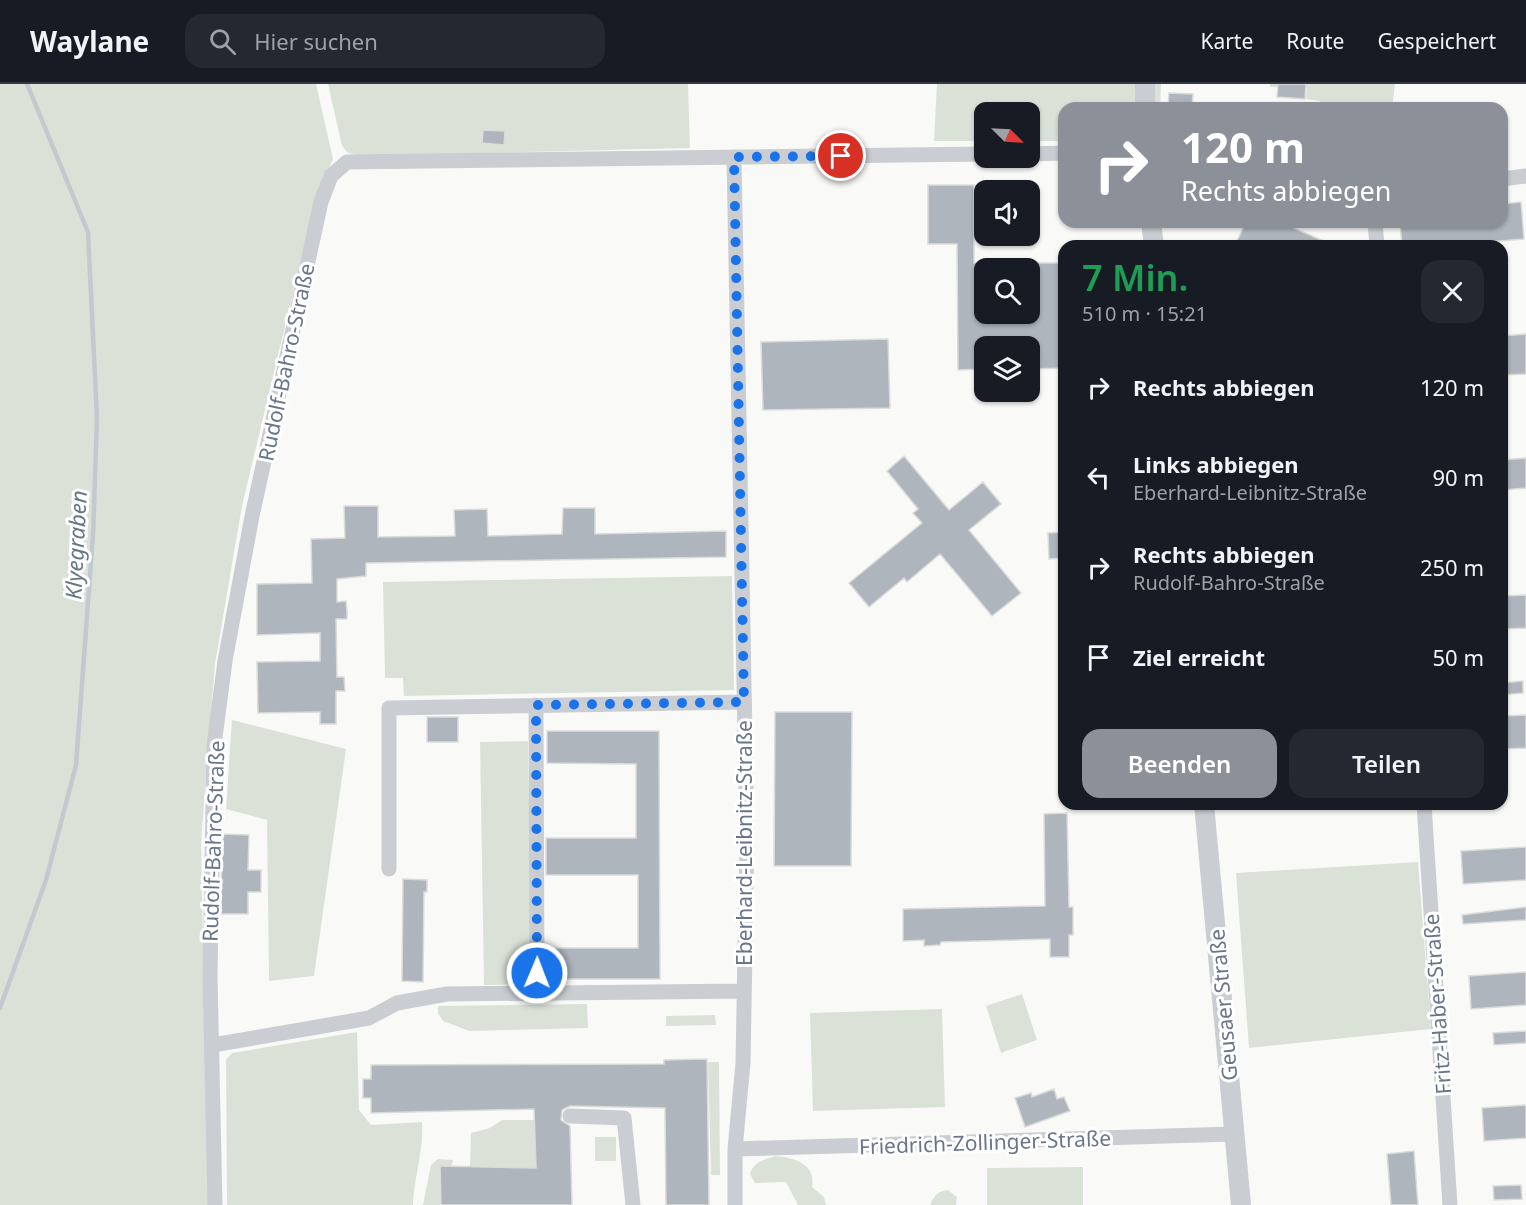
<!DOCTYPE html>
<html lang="de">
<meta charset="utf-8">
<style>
body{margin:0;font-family:"Noto Sans",sans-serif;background:#242831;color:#f1f3f6;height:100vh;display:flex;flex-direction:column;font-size:22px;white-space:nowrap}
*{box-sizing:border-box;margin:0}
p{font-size:20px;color:#9ea1a6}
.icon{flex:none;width:33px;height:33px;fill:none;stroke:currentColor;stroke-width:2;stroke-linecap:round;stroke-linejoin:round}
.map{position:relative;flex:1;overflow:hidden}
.side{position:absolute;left:1058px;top:156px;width:450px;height:570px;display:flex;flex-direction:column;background:#171b24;border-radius:18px;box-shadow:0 2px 4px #0004}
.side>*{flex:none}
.hud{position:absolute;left:1058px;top:18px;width:450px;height:126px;border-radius:18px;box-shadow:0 2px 4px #0004;background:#8c9099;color:#fff;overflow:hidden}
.needle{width:39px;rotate:114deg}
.controls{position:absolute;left:974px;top:18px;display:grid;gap:12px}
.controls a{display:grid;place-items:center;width:66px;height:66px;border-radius:12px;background:#171b24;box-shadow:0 2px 4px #0004;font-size:30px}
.pin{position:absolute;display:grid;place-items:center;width:51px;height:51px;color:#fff;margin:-26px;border:3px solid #fff;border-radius:50%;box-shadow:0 2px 6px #0007}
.me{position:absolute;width:66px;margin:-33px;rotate:1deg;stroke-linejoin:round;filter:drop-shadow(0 0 4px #0008)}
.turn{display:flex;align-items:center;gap:21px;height:126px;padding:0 24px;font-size:27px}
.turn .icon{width:78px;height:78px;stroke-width:2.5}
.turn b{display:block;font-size:42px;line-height:51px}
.round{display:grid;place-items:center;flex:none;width:63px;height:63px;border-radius:18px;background:#242831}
.headline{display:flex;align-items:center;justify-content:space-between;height:102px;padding:0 24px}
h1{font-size:36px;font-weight:600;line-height:45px;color:#1e9e55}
.action{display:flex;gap:12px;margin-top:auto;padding:12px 24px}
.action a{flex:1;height:69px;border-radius:18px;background:#8c9099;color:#fff;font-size:24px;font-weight:600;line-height:69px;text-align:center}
.action a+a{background:#242831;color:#f1f3f6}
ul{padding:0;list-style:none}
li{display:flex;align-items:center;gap:18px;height:90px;padding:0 24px}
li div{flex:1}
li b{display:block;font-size:22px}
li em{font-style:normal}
header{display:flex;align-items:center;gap:36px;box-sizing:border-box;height:84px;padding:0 30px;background:#171b24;border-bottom:2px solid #363941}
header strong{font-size:28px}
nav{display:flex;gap:33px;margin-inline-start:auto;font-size:21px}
.search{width:420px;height:54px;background:#242831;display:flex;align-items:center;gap:15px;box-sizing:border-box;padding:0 21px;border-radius:18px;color:#9ea1a6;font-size:22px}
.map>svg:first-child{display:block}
.green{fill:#dae2d8}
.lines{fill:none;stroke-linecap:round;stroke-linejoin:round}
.stream{stroke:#c2cad0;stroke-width:4.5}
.building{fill:#aeb5bd;stroke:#dbdcda;stroke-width:1.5}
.minor{stroke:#cacdd1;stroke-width:15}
.tertiary{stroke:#cacdd1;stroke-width:20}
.route{stroke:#1a73e8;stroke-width:10;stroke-dasharray:0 18}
.labels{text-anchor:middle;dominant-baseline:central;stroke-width:6;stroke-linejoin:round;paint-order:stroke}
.street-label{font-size:21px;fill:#68758a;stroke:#fff}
.water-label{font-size:22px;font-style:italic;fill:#647784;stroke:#fff}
</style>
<header>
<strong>Waylane</strong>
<div class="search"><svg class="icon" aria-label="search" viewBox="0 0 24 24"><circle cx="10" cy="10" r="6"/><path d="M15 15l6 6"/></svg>Hier suchen</div>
<nav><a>Karte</a><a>Route</a><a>Gespeichert</a></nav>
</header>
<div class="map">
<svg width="1526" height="1121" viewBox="0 0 1526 1121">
<rect width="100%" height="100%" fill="#f9faf8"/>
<!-- green -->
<path class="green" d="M0,0h316l17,75 -18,42 -73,305 -27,158 -14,179 7,362h-208z
M328,0h360l2,64 -328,8 -14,-3 -6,-7z
M937,0h224l-1,24h-96l-1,33h-34v-29h-45v29h-50z
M1270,0h125l-3,24h-71l-1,-7 -14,-2 1,-11 -37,-1z
M732,492l2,114 -330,6 -1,-18h-18l-2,-96z
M232,636l114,29 -32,227 -45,5 -2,-161 -41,-11z
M528,657l4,243 -48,1 -4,-243z
M1418,778l13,167 -182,19 -13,-175z
M1022,910l15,46 -36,13 -15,-47z
M587,920l1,24 -119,3 -26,-10 -5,-8v-7z
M942,925l3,98 -132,4 -3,-98z
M715,931l1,10 -50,1v-10z
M357,948l2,78 12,15 51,-3c2,28 -8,55 -9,83h-186l-1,-145 6,-7z
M708,978h11l1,113h-9z
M502,1036h32l2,55 -17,-7 -49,-1 1,-34 19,-5z
M595,1053h21v24h-21z
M776,1072c19,2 40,8 36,31l12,10 2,8h-28l-12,-23 -31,1 -5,-9c3,-12 15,-15 26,-18z
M438,1075l15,1 -12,45h-18l8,-40z
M1083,1083v38h-96v-37z
M948,1106l9,7 -1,8h-26c4,-9 8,-14 18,-15z"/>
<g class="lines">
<!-- stream -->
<path class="stream" d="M0,924l46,-128 30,-115 17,-230 4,-117 -9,-186 -61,-148"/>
</g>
<!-- building -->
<path class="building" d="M1278,0h28l-1,15 -28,-2z
M1169,9l24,1 -1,14h-24z
M483,46l22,1 -1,14 -22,-2z
M928,101h46v78h10v51h45v-51h35v105l-35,1v-23h-45v23l-26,1 -1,-126h-29z
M1521,118l3,37 -86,7h-36l-2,-24h102v-18z
M1246,138h34l55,24h-89l-9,-5z
M1526,250v40l-24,1v-39z
M888,255l2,69 -127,2 -2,-68z
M904,372l45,54 34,-28 18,22 -32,26 52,63 -29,23 -52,-62 -33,28 -3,-4 -35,29 -20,-24 73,-60 -9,-10 5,-4 -31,-38z
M1526,374v30l-24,2v-30z
M344,422h34v31l77,-1 -1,-26 33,-1 1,27 74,-2 1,-26h32v26l131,-3v26l-360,6v13l-29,3v23l9,-1 1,10v8h-11l1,58h7l1,14h-9v33h-16v-12l-62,1 -1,-51 63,-1v-28l-63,2v-51l55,-1 -1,-44 34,-1z
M1064,448v26l-15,1 -1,-26z
M1526,511v33l-24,1v-33z
M1523,597v12l-21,2v-12z
M775,628h77l-1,154h-77z
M1526,631v33l-24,1v-33z
M427,633h31v25h-31z
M547,647h112l1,248h-105v-31h83v-73h-92v-37h90v-74l-89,-1z
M1067,729l2,94h4v28h-4v22h-19v-18l-109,3 -1,3 -16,1v-6l-21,1v-32l142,-3 -1,-92z
M222,750l27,1 -1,35h13v22h-13v22h-27z
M1526,763v33l-63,4 -2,-33z
M403,795l24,1v12h-3l-1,90 -21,-1z
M1526,823v13l-63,4 -1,-9z
M1526,888v33l-55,4 -2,-33z
M1526,947v12l-32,2 -1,-12z
M707,975l2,146h-43l-1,-97 -95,-2 -8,4 -1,10 9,6 2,79h-131l-1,-39 96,2 -2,-59 -163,4v-15h-8v-19h8v-14l293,-1v-4z
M1054,1005l3,10 7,-2 6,14 -45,16 -10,-29 16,-5 1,4z
M1526,1021v33l-42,3 -2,-33z
M1414,1067l4,54h-27l-4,-51z
M1521,1101l1,14 -28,1 -1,-14z"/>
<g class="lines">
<!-- minor -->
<path class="minor" d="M1029,70l35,-1
M734,73l13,683 -4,223 -8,86v56
M1502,95l24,-3
M1375,138l2,24
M536,621l1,287
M1424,720l26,401
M389,785v-161l355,-6
M213,961l156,-27 28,-15 50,-9 297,-3
M570,1032l54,2 9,87
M735,1065l499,-15
M215,1121l-5,-229 4,-231 11,-84 27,-145 69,-314 10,-26 16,-14 637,-8"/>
<!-- tertiary -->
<path class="tertiary" d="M1145,0v24
M1151,138l3,24
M1204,720l37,401"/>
</g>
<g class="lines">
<!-- route -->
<path class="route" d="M537,889l-1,-268 208,-3 -10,-545 107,-1"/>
</g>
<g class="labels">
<!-- street labels -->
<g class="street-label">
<text transform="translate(286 278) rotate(-78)">Rudolf-Bahro-Straße</text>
<text transform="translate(213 757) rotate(-88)">Rudolf-Bahro-Straße</text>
<text transform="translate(744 759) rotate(-90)">Eberhard-Leibnitz-Straße</text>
<text transform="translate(1437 920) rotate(-94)">Fritz-Haber-Straße</text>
<text transform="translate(1223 921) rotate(-95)">Geusaer Straße</text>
<text transform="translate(985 1058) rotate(-2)">Friedrich-Zollinger-Straße</text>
</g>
<!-- water labels -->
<g class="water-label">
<text transform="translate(75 461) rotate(-87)">Klyegraben</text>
</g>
</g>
</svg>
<div class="controls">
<a><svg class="needle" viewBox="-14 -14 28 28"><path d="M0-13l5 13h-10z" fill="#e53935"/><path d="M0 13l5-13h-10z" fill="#9ea1a6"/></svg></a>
<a><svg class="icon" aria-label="sound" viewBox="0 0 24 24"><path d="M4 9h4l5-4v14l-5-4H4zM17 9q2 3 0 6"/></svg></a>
<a><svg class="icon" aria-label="search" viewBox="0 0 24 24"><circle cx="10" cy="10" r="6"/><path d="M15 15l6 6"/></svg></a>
<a><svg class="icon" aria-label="layers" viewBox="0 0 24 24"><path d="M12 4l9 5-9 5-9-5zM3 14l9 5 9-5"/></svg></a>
</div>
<div class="pin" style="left:841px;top:72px;background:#d93025"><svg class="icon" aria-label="arrive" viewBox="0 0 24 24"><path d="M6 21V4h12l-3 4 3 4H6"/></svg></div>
<svg class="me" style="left:537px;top:889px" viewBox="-20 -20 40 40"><circle r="17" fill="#1a73e8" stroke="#fff" stroke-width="3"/><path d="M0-11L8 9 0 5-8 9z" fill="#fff"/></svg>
<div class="hud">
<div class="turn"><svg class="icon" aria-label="right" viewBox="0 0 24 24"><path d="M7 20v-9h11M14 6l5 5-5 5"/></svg><div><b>120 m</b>Rechts abbiegen</div></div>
</div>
<section class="side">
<div class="headline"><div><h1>7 Min.</h1><p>510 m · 15:21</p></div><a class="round"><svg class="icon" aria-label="close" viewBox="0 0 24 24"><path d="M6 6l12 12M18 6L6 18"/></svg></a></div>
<ul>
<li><svg class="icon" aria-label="right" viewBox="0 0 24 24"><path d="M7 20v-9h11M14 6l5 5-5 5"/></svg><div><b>Rechts abbiegen</b></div><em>120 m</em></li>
<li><svg class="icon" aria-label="left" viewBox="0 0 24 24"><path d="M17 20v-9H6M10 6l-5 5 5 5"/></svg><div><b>Links abbiegen</b><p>Eberhard-Leibnitz-Straße</p></div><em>90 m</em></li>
<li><svg class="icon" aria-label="right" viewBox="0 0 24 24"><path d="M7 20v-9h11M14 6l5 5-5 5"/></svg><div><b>Rechts abbiegen</b><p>Rudolf-Bahro-Straße</p></div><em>250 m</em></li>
<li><svg class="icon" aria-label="arrive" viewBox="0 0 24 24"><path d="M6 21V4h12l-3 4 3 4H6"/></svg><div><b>Ziel erreicht</b></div><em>50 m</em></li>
</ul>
<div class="action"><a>Beenden</a><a>Teilen</a></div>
</section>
</div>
